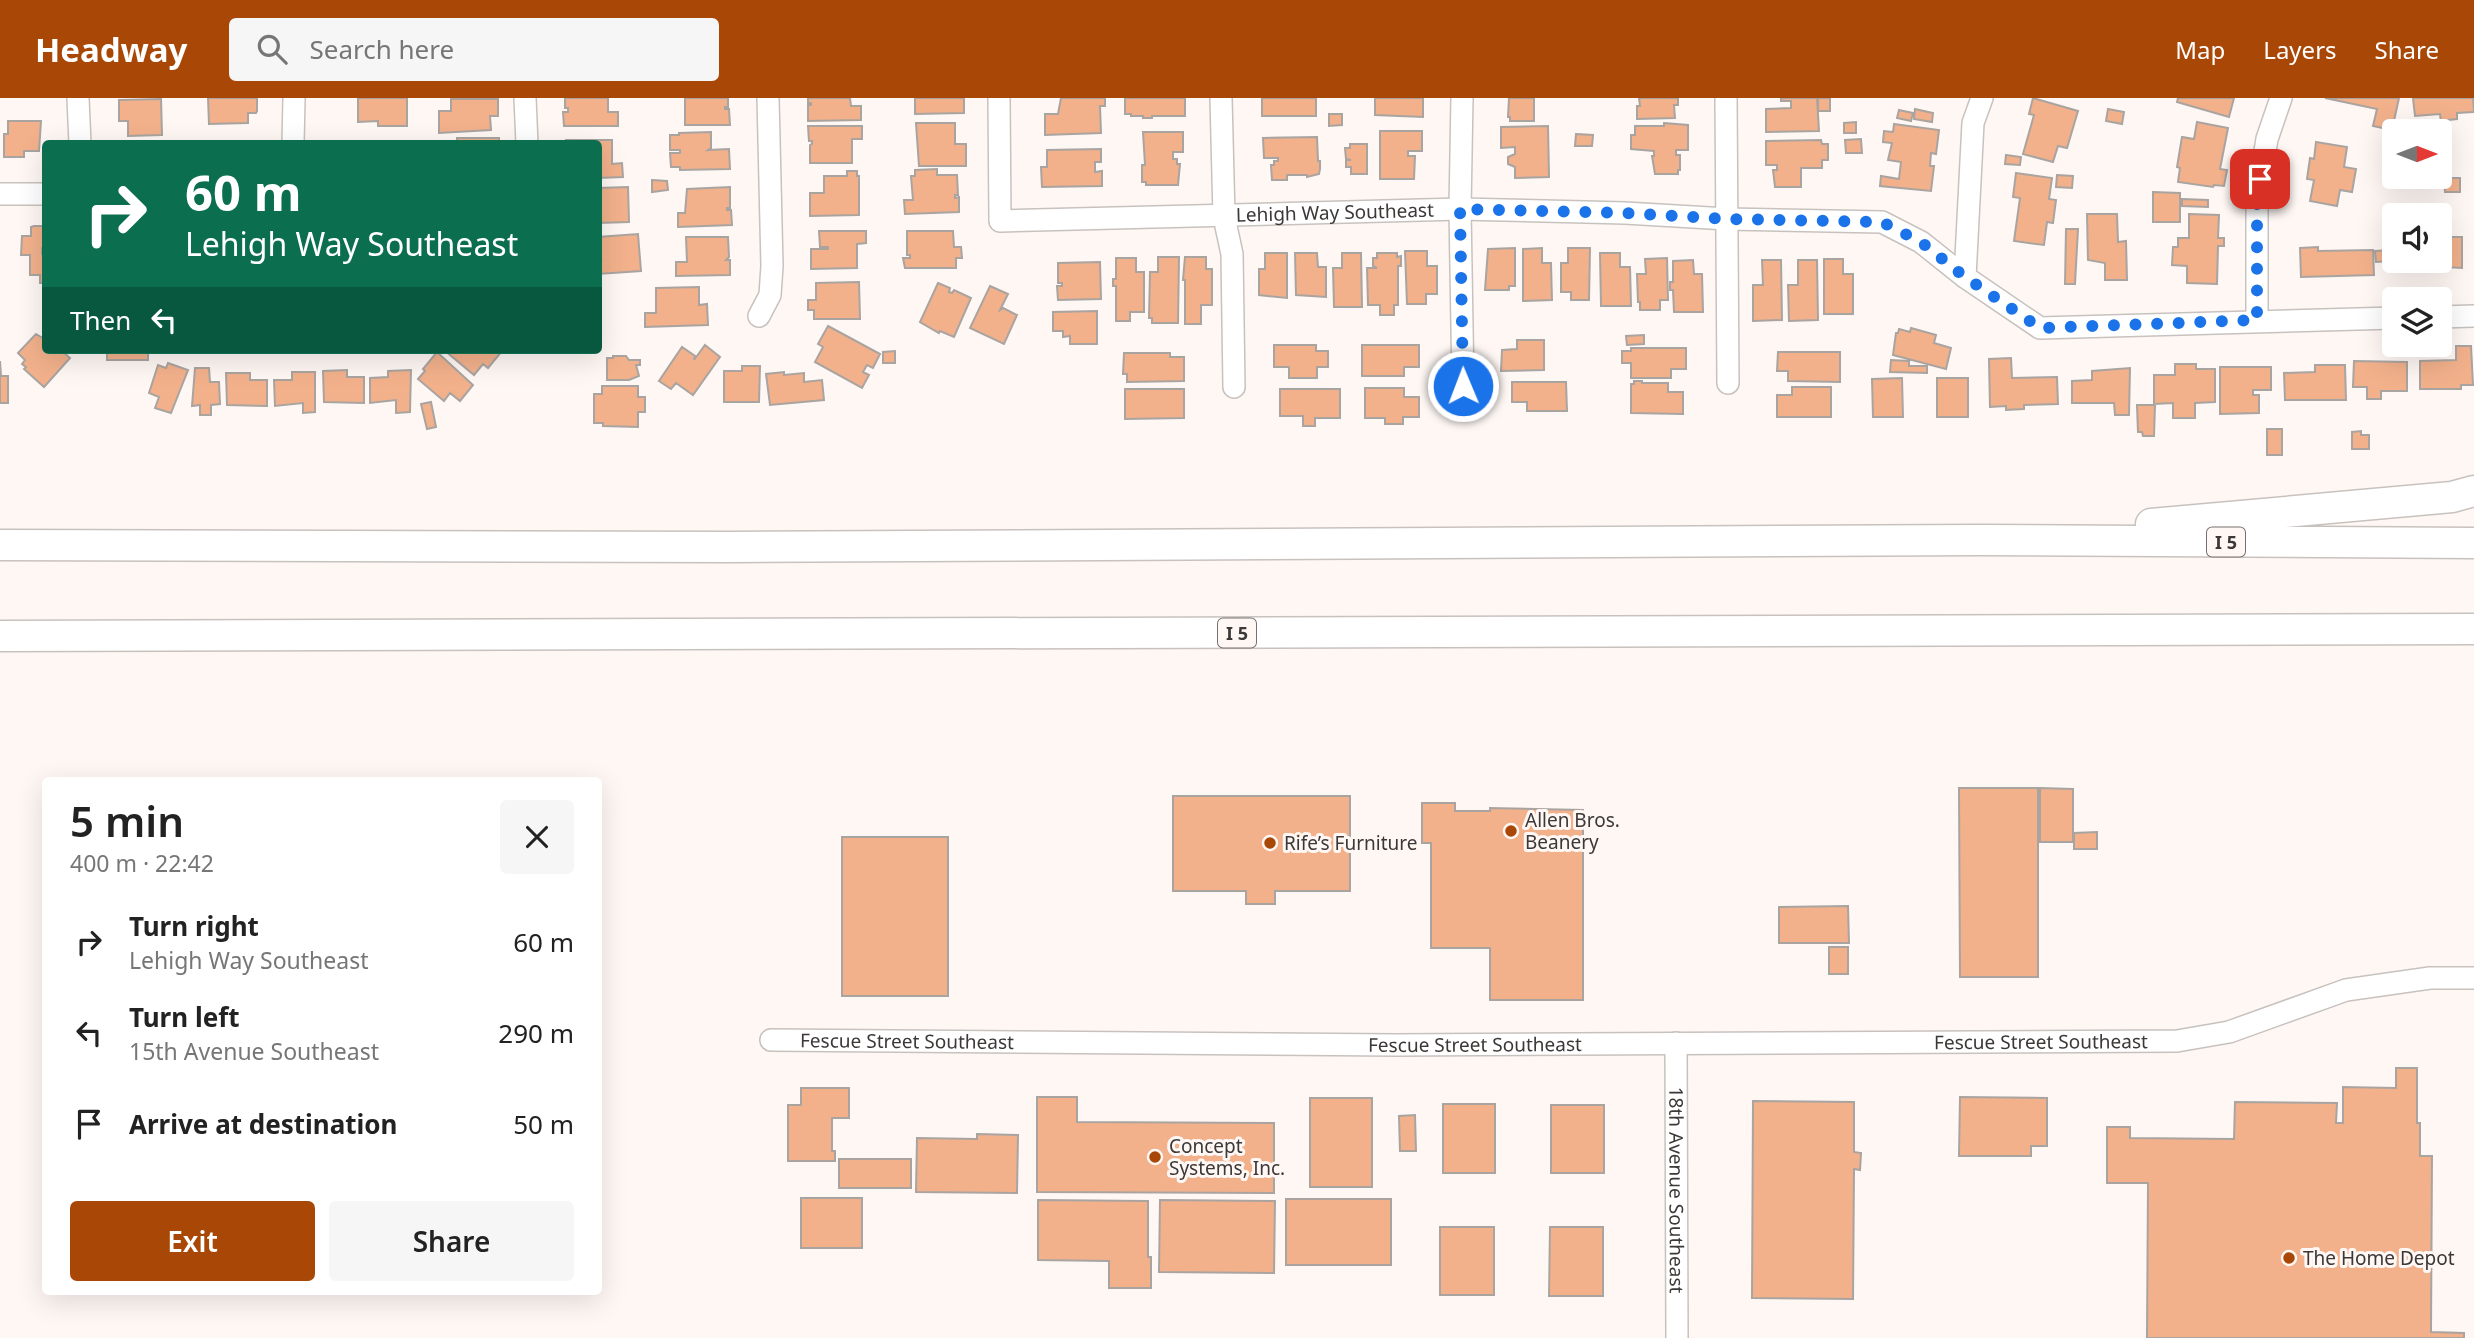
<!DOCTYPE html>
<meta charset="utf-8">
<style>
body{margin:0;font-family:"Noto Sans",sans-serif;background:#f6f6f6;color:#222;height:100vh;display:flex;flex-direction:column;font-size:26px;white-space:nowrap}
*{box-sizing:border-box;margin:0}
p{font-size:23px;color:#767676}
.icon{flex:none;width:38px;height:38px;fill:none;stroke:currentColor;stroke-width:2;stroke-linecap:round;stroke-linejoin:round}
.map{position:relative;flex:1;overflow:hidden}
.drawer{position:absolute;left:42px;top:679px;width:560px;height:518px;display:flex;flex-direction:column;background:#fff;border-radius:7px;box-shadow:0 7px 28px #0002}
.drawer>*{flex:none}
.guide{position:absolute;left:42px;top:42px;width:560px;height:214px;border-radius:7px;box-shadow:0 7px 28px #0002;background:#0b6e4f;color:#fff;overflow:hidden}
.needle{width:46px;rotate:90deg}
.buttons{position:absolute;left:2382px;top:21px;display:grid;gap:14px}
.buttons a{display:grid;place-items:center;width:70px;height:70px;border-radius:7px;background:#fff;box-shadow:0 7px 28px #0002;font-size:35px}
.pin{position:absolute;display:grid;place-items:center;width:60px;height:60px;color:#fff;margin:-30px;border-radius:14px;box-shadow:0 4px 10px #0006}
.me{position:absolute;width:77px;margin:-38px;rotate:359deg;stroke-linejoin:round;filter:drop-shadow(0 0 5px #0008)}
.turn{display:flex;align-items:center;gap:24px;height:147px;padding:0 28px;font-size:32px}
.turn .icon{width:91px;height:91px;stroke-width:2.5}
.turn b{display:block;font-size:49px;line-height:60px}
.then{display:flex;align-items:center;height:66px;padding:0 28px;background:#0003;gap:14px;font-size:26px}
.round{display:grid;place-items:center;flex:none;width:74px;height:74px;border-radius:7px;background:#f6f6f6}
.head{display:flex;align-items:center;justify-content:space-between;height:119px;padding:0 28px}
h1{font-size:42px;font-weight:600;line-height:52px}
.action{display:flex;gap:14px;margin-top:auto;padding:14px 28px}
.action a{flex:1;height:80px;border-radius:7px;background:#a94806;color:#fff;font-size:28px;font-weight:600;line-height:80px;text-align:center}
.action a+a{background:#f6f6f6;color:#222}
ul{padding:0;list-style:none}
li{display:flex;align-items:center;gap:21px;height:91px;padding:0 28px}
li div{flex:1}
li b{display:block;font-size:26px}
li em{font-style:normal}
header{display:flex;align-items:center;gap:42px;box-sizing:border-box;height:98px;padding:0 35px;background:#a94806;color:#fff}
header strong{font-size:33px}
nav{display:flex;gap:38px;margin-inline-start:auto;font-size:24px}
.search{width:490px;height:63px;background:#f6f6f6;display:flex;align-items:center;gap:18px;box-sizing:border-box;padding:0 24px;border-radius:7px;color:#767676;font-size:26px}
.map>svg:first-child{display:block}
.building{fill:#f2b18b;stroke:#aaa4a1;stroke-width:2}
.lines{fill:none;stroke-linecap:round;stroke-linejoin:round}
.minor-casing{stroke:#c8c2be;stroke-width:24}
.highway-casing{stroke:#c8c2be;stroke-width:33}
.minor{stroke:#fff;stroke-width:21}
.highway{stroke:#fff;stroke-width:30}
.route{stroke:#1a73e8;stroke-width:12;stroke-dasharray:0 21.6}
.poi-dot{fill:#a94806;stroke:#fef7f4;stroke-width:2.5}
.labels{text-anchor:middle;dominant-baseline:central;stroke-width:6;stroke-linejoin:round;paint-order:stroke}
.shield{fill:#fef7f4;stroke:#767170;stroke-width:2}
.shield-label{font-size:18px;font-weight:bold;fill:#3b3837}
.street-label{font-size:19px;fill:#3b3837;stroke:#fef7f4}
.poi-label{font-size:19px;fill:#3b3837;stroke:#fef7f4;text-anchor:start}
</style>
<header>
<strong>Headway</strong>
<div class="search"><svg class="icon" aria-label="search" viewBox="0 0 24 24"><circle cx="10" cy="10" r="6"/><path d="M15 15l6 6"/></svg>Search here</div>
<nav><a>Map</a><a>Layers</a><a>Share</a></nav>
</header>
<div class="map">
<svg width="2474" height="1240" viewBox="0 0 2474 1240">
<rect width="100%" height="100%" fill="#fef7f4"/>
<!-- building -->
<path class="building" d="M208,0h49v13l-1,2h-8v10l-39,1z
M358,0h49v28h-29v-5l-20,1z
M565,0h43v14h10v14h-54l-1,-14h5v-4h-3z
M685,0h43v9h-3v2h4l1,16h-45z
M808,0h42l1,8h10v14l-53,1v-16h3v-2h-3z
M915,0h49v15l-49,1z
M1061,0h44v8h-5l1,27 -56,2v-21h13z
M1125,0h60v18h-33v2h-9v-2h-12v-2h-6z
M1262,0h54v18h-54z
M1375,0h48v19l-48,-2z
M1509,0h25v23h-24v-4h-2z
M1639,0h39v7h-4l1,13 -38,1v-13h3z
M1781,0h36l2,33 -53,1v-23l25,-1v-7h-10z
M1818,0h12v13h-12z
M2033,0l45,13 -11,37 -9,-2 -5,16 -30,-8 11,-39 -5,-1z
M2178,0h56l-5,19 -52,-15z
M2325,0h74l-7,32 -19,-4 4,-17z
M2413,0h60l1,14 -17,1v6l-9,1v3h-7l-1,-9 -25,2z
M161,1l1,36 -34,1v-15h-9v-21z
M451,1h47v17h-8l1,14 -52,3v-22h12z
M1915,11l18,4 -1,9 -18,-3z
M2108,11l16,3 -2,12 -16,-3z
M1899,12l14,3 -2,8 -14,-3z
M1329,16h13v11l-13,1z
M8,23h33l-2,30h-15v6h-20v-23h4z
M1856,24v11h-12v-10z
M2197,24l31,6 -8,41 7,1 -3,16 -10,-1 -1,2 -35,-5 2,-14 -3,-1 5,-30 12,2z
M916,25h39v21h11v22h-47z
M1664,25l24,2v25h-12v5h4v15h-2v4h-23l-3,-18h2v-5l-23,-2v-14h4v-9h29z
M1894,26l45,6 -3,24 -5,-1 -1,13h4l-3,25 -51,-5 1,-10 18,3 2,-17 -13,-2 4,-17 -9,-1 1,-11 9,1z
M808,28h54v13h-10v24h-42v-18l2,-1v-3h-3z
M1548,28l1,51 -34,1v-11l-7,-3v-7l7,-3v-7l-14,1v-21z
M1380,33h42v20h-14v5h7l-1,23h-34z
M711,34v16l-3,2 21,-1 1,20 -50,1v-3h-9l-1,-14h10v-3h-10v-15h9v-2z
M1143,34h40v20h-10v7h4v5h3l-2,21h-32v-3h-4v-17h3z
M1576,36l17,1 -1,11h-17z
M1317,39l1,24h2v8l-1,5 -12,3v-2h-20v5h-15l-1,-15h3v-4h4v-3h-14l-1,-20z
M457,40h42v6h-42z
M1861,41l1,14h-16l-1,-13z
M566,42h46v24l10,-1 1,14 -25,1v-34h-32z
M1821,42l1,4h6v16h-6v8h-21v19h-26l-2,-17h4v-5h-11v-24z
M2316,44l31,5 -3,20 12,2 -4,23 -12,-2 -3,16 -27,-5 4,-21 -7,-1 3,-21 4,1z
M1350,46h17v30h-16v-7h-5v-7h5l-5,-1 -1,-11h5z
M1101,51v13h-6v10l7,-1v15l-60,1 -1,-20h6v-17z
M2006,57l15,2 -1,8 -15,-1z
M937,71v6h20l1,20h-3v3l4,-1v15l-54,2 -1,-14h9l-2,-24h4v-6z
M847,73h10v5h2v39l-49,1v-23h14v-17h23z
M2016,75l36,5 -3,21 7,1 -3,23 -6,-1 -3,23 -30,-4 6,-43 -7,-1z
M2057,77l16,1 -1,12 -16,-1z
M2444,80h16v14h-15z
M652,82l15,1 1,9 -16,2z
M628,89l1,35 -31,1v-35z
M730,89v21h-3v2h4l1,15 -54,2v-14h7l2,-24z
M2153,94l27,1v29h-27z
M2182,101l26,1v7l-26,-1z
M2087,116h30l1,28 8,-1 1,39h-22v-17l-17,-3z
M2189,116l30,1 -1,23h6v8h-6l-1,38 -30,-1v-17l-15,-1 1,-18h5v-9h11z
M34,128h12v22h-4v6h4v29h-6v-8h-10v-20h-9l1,-19h9v-9z
M2066,131h12l-3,55h-10z
M819,133h47v12l-9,1v24l-46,1v-20h17v-2h-8z
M907,133h46l1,16h7l1,11h-6v10h-51l-2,-10h7v-3h-3z
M638,136l3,37 -43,3v-14h3l-3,-4v-19z
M686,139h42l1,20 -3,3h4v15l-54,1v-14h11z
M2440,139h22v31l-17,-1v5h-25v-6h-20v-5h40z
M2318,149v4l55,-1 1,25 -73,2 -1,-29z
M1515,150v38h-6v4h-24l3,-41z
M1542,150v15h9l1,37 -29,1v-52z
M1568,150h22l-1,52h-18v-8h-10v-29h7z
M2391,152l1,11 -16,1 -1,-11z
M1405,153h22v15h10v28h-11v10h-19z
M1265,155h22v45l-28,-3v-26h6z
M1295,155h22l1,14h8v30l-30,-2z
M1342,155h19l1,54h-28l-1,-39h9z
M1377,155h20v4l4,-1v10h-3v39h-4v10h-14v-10h-12l-1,-37h10l-4,-2v-8h4z
M1600,155h20v14h10l1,39h-30z
M1158,159h21l-1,66h-26v-5h-3l1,-46h8z
M1185,159h21v12h6v36h-11v19h-16v-44h-2z
M1116,160h20v14h8v40h-14v9h-14v-35h-3v-7h3z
M1667,160l1,42h-8v10h-20v-8h-2l-1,-28h9l-1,-15z
M1824,161h19v15h10v40h-29z
M1693,162l1,14h8l1,38h-29l-1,-22h-3v-8h3v-21z
M1762,162h19l1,60 -29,1v-36h10z
M1798,162h19l1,60 -29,1 -1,-36h10z
M1100,164l1,37 -43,1 -1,-14h5v-3h-4v-20z
M859,184l1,37h-46v-9h-6v-10h8v-17z
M938,185l12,5 -1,4 3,1 2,-3 17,8 -17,39 -14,-6 -1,2 -19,-11z
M990,188l18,8 -8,16 3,-2 14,7 -13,29 -34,-16z
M699,189v18l8,-1 1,21 -63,2v-14h11v-25z
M1097,213v33h-27v-8l-7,1v-6h-10v-19z
M828,228l52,28 -7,14 -6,-3 -4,7 6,3 -7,13 -47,-26 8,-15 -5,-3z
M1911,230l25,7 -2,8 17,5 -5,21 -53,-14 3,-22h2l1,-4 11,3z
M36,236l10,6v10h15l9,8 -26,29 -20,-18 2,-2 -4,-3 3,-4 -7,-7z
M1644,237v9l-17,1 -1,-9z
M1517,242h27v30l-43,1 1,-21 15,-1z
M705,247l15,12 -27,38 -17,-12 -5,6 -12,-8 23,-34 13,9 -1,4z
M1274,247h42v6h12v16h-11v11h-28v-11h-15z
M1362,247h57v22h-15v9h-42z
M2456,248h15l2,39h-12v4h-41v-28l36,-1z
M1631,250h55v21h-15v9h-40v-15h-9v-12h9z
M107,252h46v2h-5v8h-41z
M444,252h57l1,1 -14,17 -5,-4 -9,11z
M895,253v12h-12v-11z
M437,254l36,33 -13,16 -10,-8 -6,8 -26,-22 7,-8 -2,-2z
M1778,254h62v30l-52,-1v-10h-11z
M1124,255h46v4h14v24l-57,1v-8h-4z
M613,258h13l3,4h11v5h-4l3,11 -10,4h-22v-22h6z
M2011,260l1,20 45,-1 1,27 -34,1v4l-18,1v-4l-16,1 -1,-48z
M1891,262l18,1v5h18v7l-37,-1z
M0,263l1,15h7v27h-8z
M2354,263l53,1v29h-26v8h-14v-12h-14z
M168,265l20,7 -17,43 -16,-5 4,-11 -10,-4 9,-28 8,3z
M2175,266h21v5h19v33l-20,1v15h-22v-15l-19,1v-29h21z
M2315,267h30l1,35h-61l-1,-27 31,-1z
M742,268h18l-1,36h-35v-31h18z
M2220,269h51v23h-18v5h6v18l-39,1z
M195,270h14l1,14h9l1,22 -9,1v10h-11v-10l-8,1z
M2130,270l-1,47h-14l-1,-12h-42v-22l20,-1v-9z
M347,272v7h17v26l-40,-1 -1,-31z
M411,272l-1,42 -14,1v-13l-26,3v-25l18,-1v-6z
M292,274h23v40l-12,1v-10l-28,3 -1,-26h18z
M784,274v3l20,-2v9l18,-2 2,20 -54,5 -4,-31z
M226,275h24v7h17v26l-40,-1z
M1902,280l1,39h-30l-1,-38z
M1937,280h31v39h-31z
M1634,283h8v2h26v9h15v22l-52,-1v-29h3z
M1512,284h54l1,29h-40v-9h-15z
M602,288h36v11h7v15h-7v15l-35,-1v-3h-9v-29h8z
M1792,289h39v30h-54v-22h15z
M1365,290h39v9h15v20h-16v7h-18v-6h-20z
M1125,291h59v29l-59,1z
M1280,291h60v29h-25v8h-12v-10h-23z
M431,304l5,25 -9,2 -6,-25z
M2137,307h18l-1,31h-11l-1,-4h-4z
M2267,331h15v26h-15z
M2361,333v4h8v14h-17v-17z
M1959,690h79v189h-78z
M2040,690l33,1v53h-33z
M1173,698h177v95h-75v13h-29v-13h-73z
M1422,705h33v8h35v-3l93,2v190h-93v-52h-59v-105h-9z
M2097,734v17h-23v-16z
M842,739h106v159h-106z
M1848,808l1,37h-70v-36z
M1829,849h19v27h-19z
M2396,970h21v55h3v33h12l-1,176 33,1v5h-317l1,-155h-41v-56h23v11l104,1 1,-37 102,1 -1,20h7v-36l53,1z
M801,990h48v30h-17v33h3v10h-47v-56h13z
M1037,999h40v25l197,1v70l-237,-1z
M1960,999l87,1v48h-16v10h-72z
M1310,1000h62v89h-62z
M1753,1003l101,1v50l7,1 -1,17 -6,-1 -1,130 -101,-1z
M1443,1006h52v69h-52z
M1551,1007h53v68h-53z
M1415,1017l1,36h-16l-1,-35z
M977,1036l41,1 -1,58 -101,-1 1,-54 60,1z
M839,1061h72v29h-72z
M801,1100h61v50h-61z
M1286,1101h105v66h-105z
M1038,1102l110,1v56h3v31h-42v-27l-71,-1z
M1160,1102l115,1 -1,72 -115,-1z
M1440,1129h54v68h-54z
M1550,1129h53v69h-54z"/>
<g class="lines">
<!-- minor casing -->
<g class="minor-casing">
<g id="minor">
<path d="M78,0l2,46"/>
<path d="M525,0l2,46"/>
<path id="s1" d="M999,0l1,123 460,-12 165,4 102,6 155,3 39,20 44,35 75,51 354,-10"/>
<path d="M1221,0l3,119 8,37 2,133"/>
<path d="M1462,0l-2,111 3,177"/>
<path d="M1726,0l2,285"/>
<path d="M293,46l1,-46"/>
<path d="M0,96h46"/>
<path d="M1965,179l8,-154 9,-25"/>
<path d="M759,218l11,-21 2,-29 -4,-168"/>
<path d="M2440,219l34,-1"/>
<path d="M2257,222v-121l10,-60 14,-41"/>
<path id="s2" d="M771,942l625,5 781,-4 52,-9 117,-42 84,-12h44"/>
<path id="s3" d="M1676,945l1,295"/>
</g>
</g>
<!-- highway casing -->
<g class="highway-casing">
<path id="highway" d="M2151,426l301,-27 22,-6
M0,447l730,2 1248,-7 496,3
M0,538l2474,-7"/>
</g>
<!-- minor -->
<use href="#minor" class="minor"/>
<!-- highway -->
<use href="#highway" class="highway"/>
</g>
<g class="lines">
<!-- route -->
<path class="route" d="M1463,288l-3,-177 165,4 102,6 155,3 39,20 44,35 75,51 217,-8v-120l3,-21"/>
</g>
<!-- markers -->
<g class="poi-dot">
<circle cx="1511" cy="733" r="7"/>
<circle cx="1270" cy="745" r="7"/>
<circle cx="1155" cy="1059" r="7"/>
<circle cx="2289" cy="1160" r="7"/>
</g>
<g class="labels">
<!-- shield labels -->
<g class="shield">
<rect x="2207" y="429.5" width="38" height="29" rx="5"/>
<rect x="1218" y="520.5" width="38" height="29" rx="5"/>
</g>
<g class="shield-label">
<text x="2226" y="444">I 5</text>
<text x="1237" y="535">I 5</text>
</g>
<!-- street labels -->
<g class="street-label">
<text stroke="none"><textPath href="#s1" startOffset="458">Lehigh Way Southeast</textPath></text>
<text stroke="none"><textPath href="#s2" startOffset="136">Fescue Street Southeast</textPath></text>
<text stroke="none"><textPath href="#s2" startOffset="1270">Fescue Street Southeast</textPath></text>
<text stroke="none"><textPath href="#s2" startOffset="704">Fescue Street Southeast</textPath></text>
<text stroke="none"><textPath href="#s3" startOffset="147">18th Avenue Southeast</textPath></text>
</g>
<!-- poi labels -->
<g class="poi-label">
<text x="1525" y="722">Allen Bros.<tspan x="1525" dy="22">Beanery</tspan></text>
<text x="1284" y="745">Rife’s Furniture</text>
<text x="1169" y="1048">Concept<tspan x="1169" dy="22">Systems, Inc.</tspan></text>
<text x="2303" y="1160">The Home Depot</text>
</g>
</g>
</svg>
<div class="buttons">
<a><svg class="needle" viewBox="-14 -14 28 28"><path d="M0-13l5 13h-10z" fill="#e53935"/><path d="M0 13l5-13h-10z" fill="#767676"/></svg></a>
<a><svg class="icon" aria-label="sound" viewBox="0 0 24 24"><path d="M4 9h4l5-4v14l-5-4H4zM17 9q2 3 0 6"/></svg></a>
<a><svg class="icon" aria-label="layers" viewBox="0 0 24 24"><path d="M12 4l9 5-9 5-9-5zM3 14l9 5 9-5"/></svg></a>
</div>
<div class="pin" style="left:2260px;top:81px;background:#d93025"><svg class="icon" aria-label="arrive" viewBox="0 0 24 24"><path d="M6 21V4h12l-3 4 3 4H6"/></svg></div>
<svg class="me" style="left:1463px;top:288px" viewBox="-20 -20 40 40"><circle r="17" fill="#1a73e8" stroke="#fff" stroke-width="3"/><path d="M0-11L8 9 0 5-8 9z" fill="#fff"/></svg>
<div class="guide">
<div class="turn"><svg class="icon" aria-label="right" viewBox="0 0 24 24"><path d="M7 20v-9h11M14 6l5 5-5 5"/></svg><div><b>60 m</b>Lehigh Way Southeast</div></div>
<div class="then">Then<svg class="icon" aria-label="left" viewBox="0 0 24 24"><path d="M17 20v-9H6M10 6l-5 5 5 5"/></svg></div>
</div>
<section class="drawer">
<div class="head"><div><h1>5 min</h1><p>400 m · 22:42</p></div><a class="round"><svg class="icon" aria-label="close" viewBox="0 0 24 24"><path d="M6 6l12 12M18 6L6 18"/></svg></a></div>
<ul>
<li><svg class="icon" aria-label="right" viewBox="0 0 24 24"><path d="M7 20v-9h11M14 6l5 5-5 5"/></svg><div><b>Turn right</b><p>Lehigh Way Southeast</p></div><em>60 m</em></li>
<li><svg class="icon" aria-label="left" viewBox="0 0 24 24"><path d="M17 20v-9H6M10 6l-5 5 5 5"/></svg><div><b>Turn left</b><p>15th Avenue Southeast</p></div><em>290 m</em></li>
<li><svg class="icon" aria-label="arrive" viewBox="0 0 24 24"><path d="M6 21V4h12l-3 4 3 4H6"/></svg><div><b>Arrive at destination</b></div><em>50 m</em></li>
</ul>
<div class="action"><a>Exit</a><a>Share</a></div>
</section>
</div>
